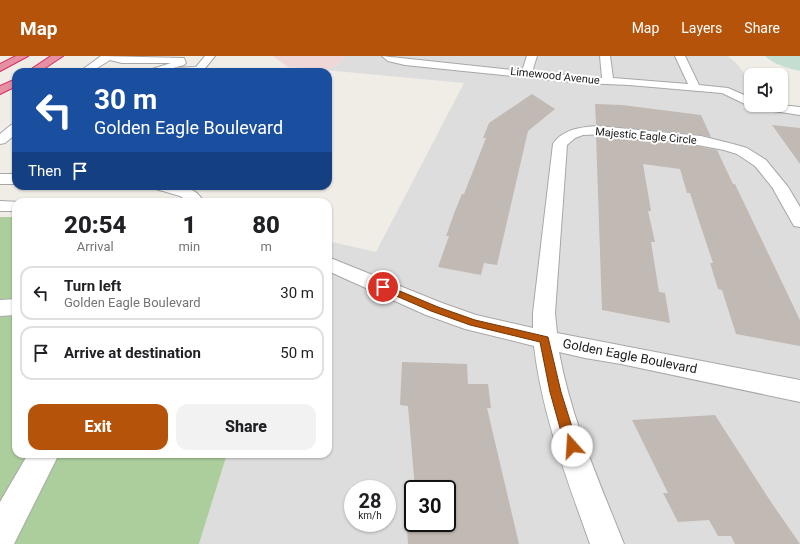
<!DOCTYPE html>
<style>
body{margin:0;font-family:Roboto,sans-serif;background:#f2f2f2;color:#202124;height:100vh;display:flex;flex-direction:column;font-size:15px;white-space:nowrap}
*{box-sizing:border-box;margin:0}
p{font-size:13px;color:#757577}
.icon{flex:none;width:22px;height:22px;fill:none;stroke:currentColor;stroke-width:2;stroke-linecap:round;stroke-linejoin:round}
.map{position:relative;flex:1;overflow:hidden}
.details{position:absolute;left:12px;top:142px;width:320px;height:260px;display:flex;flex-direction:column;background:#fff;border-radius:12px;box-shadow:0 1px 3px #0004}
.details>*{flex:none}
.hud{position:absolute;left:12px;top:12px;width:320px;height:122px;border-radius:12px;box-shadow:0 1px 3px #0004;background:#1a4fa0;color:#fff;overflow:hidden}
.tools{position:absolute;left:744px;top:12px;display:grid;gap:8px}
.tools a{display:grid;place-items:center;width:44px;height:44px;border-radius:8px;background:#fff;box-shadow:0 1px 3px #0004;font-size:20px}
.speed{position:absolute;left:344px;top:424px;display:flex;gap:8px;font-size:20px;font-weight:700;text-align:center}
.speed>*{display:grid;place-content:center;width:52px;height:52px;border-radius:50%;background:#fff;box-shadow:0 1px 3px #0004;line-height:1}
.speed small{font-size:10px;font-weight:400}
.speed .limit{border:2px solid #111;border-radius:6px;background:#fff;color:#111}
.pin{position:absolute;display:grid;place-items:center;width:34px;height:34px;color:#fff;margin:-17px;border:2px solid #fff;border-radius:50%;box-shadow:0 1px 4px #0007}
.me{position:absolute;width:44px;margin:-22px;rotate:341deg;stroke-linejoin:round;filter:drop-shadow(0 0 3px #0008)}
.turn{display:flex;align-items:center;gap:14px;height:84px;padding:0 16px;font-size:18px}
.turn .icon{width:52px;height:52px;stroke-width:2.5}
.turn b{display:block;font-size:28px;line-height:34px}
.then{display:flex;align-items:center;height:38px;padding:0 16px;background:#0003;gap:8px;font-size:15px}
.eta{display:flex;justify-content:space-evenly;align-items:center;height:68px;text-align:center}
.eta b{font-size:24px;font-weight:800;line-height:28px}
.cta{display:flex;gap:8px;margin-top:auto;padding:8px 16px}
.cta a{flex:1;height:46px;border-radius:12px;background:#b45309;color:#fff;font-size:16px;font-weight:800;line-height:46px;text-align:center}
.cta a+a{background:#f2f2f2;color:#202124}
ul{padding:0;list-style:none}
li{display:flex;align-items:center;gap:12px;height:54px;margin:0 8px 6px;padding:0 8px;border:2px solid #e0e0e0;border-radius:12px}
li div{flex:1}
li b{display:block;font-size:15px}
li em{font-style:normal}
header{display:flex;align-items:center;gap:24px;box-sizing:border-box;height:56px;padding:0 20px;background:#b45309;color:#fff}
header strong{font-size:19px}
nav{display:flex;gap:22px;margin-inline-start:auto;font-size:14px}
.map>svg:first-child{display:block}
.residential{fill:#dedddd;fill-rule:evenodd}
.commercial{fill:#f0d7d7}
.forest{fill:#acce9c}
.wetland{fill:#c4ded2}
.building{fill:#c1b9b3}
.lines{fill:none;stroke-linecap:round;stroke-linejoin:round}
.minor-casing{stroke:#a7a7a7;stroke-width:2}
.highway-casing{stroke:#d72b68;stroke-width:2}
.minor{fill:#fff;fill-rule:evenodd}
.highway{fill:#e591a2;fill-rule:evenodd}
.route{fill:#b45309;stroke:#753606}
.labels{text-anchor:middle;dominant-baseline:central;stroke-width:4;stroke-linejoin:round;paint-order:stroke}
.far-street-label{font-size:11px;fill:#202020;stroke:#fff}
.street-label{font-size:13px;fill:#202020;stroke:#fff}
</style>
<header>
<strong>Map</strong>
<nav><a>Map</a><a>Layers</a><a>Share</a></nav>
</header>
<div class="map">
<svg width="800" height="488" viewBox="0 0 800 488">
<rect width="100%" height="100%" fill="#f0ede7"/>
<!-- residential -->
<path class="residential" d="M345,0h383l9,8 14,18v23l30,-1 19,3v437h-601l28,-90h101v-213l48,11 88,-169 -139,-13 11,-4zM353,433h34v34h-34zM413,433h34v34h-34z"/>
<!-- commercial -->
<path class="commercial" d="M273,0h72l-9,10 -11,4 -37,-3z"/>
<!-- forest -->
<path class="forest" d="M0,161h16v237h211l-28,90h-199z"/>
<!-- wetland -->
<path class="wetland" d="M765,0h35v15c-11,-2 -27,-7 -35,-15z"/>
<!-- building -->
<path class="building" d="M532,38l23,15 -27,22 -31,134 -13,-2 -3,12 -43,-8 11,-31h-3l9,-25 7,-17h2l22,-56h-3l6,-15z
M595,48l27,1 79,10 10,22 -10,-2 -105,-10z
M772,69l28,3v36z
M596,80h10l81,8 30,6 16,34h2l65,136v26l-64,-12 -14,-44 -4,-1 -8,-26h3l-15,-45 -8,-25h-3l-7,-24 -37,-5 8,47h-3l7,31h-4l8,50 6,1 5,30 -68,-13z
M402,306l65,2 1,20h20l3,24h-4l32,136h-111l-3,-43h8v22h34v-34h-32l-7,-83 -8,-1z
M715,359l56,87 29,42h-65l-4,-8h-13l-9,-16 -31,2 -15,-29h5l-36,-73z"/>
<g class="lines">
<!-- minor casing -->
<g class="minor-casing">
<path id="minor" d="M101,0l83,2 2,5 -2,2 -11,3 23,-1 9,-11h10l-13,16h-54l1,-2 22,-7h-49l-12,-3 -19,12h-12z
M382,0l140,15 5,-15h10l-5,16 70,6 -2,-22h10l3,22 75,6 -13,-28h10l14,29 29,3 23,10v7h2h-6l-25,-12 -93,-8 -47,-2 -177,-18 -17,-4z
M754,49h27l19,2v8l-40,-6 -4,-1z
M16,68v10l-11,9 -5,1v-10l11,-9z
M598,70l103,10 32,8 14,4 19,12 22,27 12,20v20l-6,-1 -22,-39 -17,-21 -18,-12 -13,-4 -37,-7 -81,-9 -23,1 -8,3 -8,7 -12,168 2,20 243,47v22l-179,-38 -36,-6 -26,-6c12,67 40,129 65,192h-34c-23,-65 -48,-129 -56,-198l-69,-17 -39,-14 -98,-44v-14l114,46 34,12 57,13v-15l20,-169c10,-15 28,-17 45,-18z
M0,118h16v10h-16z
M154,130c21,0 38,-4 50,16h-16l-8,-6 -24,-7z
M0,145l21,1h-5v9h-16z
M16,243v16l-16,1v-16z
M28,398h31l-45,90h-14v-42z"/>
</g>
<!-- highway casing -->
<g class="highway-casing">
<path id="highway" d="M16,0h12l-28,15v-7z
M51,0h12l-24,16h-12z
M16,23v7l-16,8v-8z"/>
</g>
<!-- minor -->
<use href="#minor" class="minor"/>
<!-- highway -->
<use href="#highway" class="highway"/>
</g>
<!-- route -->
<path class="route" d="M383,228l55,23 37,13 73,17 13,55 17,54 -2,4 -4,2 -5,-2 -2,-4 -15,-54 -10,-50 -70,-17 -39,-14 -51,-22 -2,-2 2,-2z"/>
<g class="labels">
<!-- far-street labels -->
<g class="far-street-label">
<text transform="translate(555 20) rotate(6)">Limewood Avenue</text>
<text transform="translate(646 80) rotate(5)">Majestic Eagle Circle</text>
</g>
<!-- street labels -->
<g class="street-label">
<text transform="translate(630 300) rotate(11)">Golden Eagle Boulevard</text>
</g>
</g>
</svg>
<div class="tools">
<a><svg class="icon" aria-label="sound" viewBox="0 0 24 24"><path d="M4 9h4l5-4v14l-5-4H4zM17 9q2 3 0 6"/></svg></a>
</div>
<div class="speed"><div>28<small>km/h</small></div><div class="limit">30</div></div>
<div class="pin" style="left:383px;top:231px;background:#d93025"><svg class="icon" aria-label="arrive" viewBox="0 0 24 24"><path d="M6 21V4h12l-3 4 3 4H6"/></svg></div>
<svg class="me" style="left:572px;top:390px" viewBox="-20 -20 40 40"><circle r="19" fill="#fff"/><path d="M0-13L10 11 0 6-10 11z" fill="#b45309"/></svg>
<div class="hud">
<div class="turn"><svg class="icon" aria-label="left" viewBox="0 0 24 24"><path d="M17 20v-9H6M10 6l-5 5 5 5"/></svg><div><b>30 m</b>Golden Eagle Boulevard</div></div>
<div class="then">Then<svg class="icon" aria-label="arrive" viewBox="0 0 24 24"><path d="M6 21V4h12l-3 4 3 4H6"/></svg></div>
</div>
<section class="details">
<div class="eta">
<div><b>20:54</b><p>Arrival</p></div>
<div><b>1</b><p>min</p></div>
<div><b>80</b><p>m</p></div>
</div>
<ul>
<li><svg class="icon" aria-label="left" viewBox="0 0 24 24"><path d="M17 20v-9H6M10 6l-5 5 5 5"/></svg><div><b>Turn left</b><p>Golden Eagle Boulevard</p></div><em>30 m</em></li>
<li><svg class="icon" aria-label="arrive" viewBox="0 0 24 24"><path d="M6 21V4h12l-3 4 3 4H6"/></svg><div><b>Arrive at destination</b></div><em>50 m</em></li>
</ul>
<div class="cta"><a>Exit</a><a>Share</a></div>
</section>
</div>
